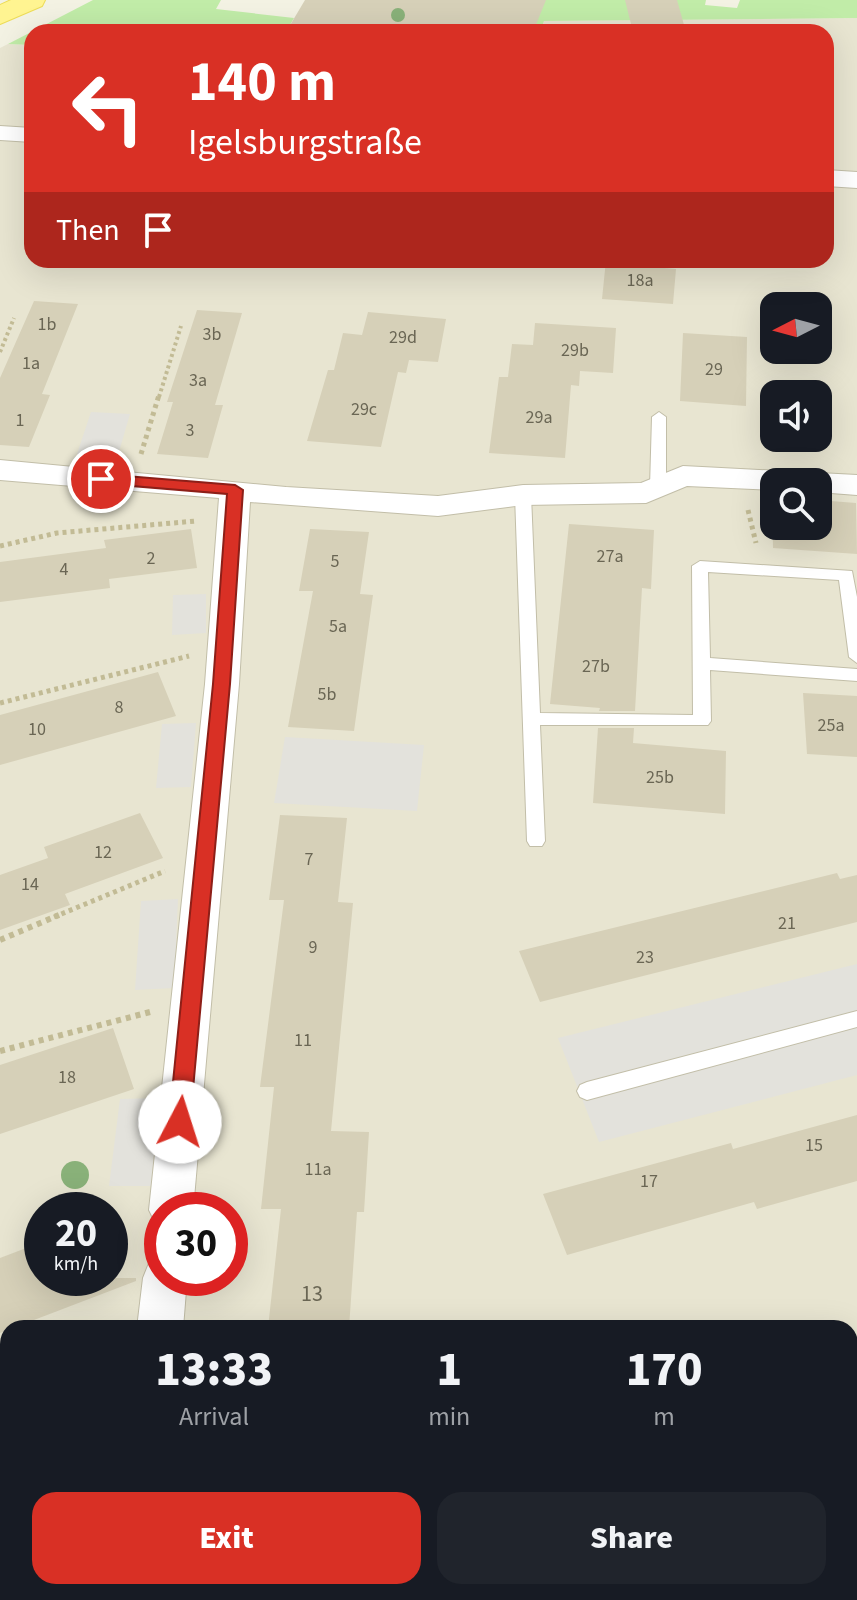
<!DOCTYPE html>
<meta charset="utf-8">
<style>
body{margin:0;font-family:"Source Sans 3",sans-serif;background:#20242c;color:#f1f3f6;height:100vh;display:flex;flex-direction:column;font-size:30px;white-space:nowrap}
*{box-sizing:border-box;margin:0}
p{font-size:26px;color:#9ea1a6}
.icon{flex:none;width:44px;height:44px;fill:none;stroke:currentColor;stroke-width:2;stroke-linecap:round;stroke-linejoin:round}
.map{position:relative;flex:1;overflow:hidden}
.side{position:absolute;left:0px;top:1320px;width:858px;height:280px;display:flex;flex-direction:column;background:#171b24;border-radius:24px 24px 0 0;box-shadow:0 8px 32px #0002}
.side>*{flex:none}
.hud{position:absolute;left:24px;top:24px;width:810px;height:244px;border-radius:24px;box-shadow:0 8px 32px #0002;background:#d93025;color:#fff;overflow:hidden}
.needle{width:52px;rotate:264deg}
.buttons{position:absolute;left:760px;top:292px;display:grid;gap:16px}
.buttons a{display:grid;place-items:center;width:72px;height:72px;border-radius:16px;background:#171b24;box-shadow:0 8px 32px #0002;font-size:40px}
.speed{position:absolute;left:24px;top:1192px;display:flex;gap:16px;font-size:40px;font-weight:700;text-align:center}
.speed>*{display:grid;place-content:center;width:104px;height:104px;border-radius:50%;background:#171b24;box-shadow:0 8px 32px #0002;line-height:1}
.speed small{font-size:20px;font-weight:400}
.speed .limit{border:12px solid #d22;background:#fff;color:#111}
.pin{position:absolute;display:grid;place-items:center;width:68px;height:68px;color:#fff;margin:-34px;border:4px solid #fff;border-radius:50%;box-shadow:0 2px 8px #0007}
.me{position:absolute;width:88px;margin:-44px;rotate:5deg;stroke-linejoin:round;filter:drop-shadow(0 0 6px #0008)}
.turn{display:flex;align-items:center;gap:28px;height:168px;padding:0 32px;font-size:36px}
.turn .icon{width:104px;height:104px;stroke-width:2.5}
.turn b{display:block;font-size:56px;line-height:68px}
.then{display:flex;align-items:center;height:76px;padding:0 32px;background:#0003;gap:16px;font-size:30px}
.eta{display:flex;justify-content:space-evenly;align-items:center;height:136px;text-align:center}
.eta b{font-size:48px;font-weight:800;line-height:56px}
.action{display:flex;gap:16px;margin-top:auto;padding:16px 32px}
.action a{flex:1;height:92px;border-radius:24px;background:#d93025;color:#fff;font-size:32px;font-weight:800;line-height:92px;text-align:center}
.action a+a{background:#20242c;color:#f1f3f6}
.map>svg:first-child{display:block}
.residential{fill:#e8e5d1;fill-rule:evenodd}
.green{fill:#c1eca8}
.parking{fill:#e3e2dc}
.building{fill:#d6d0b8}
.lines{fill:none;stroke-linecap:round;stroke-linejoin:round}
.service-casing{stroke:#c2bea8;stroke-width:2}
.minor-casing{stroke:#c2bea8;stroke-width:2}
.primary-casing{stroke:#eddc57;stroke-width:2}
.path-far2{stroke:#c2bb95;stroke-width:4;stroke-dasharray:3 3;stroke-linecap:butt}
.path-far1{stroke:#c2bb95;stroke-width:5;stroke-dasharray:4 4;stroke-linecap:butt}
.path{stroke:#c2bb95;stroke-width:6;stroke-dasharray:5 5;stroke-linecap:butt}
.service{fill:#fff;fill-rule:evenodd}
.minor{fill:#fff;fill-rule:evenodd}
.primary{fill:#fff491;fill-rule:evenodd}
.tree{fill:#89b179}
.route{fill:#d93025;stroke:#8d1f18;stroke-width:2}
.labels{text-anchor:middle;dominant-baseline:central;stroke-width:7;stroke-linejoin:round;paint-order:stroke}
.number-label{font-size:18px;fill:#6a6654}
.near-number-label{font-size:22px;fill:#6a6654}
</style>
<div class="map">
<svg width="857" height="1600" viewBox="0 0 857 1600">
<rect width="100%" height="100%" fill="#f3f2e3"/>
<!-- residential -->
<path class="residential" d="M857,18v1582h-857v-1552l8,-4 24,1v215h794v-228h-286l4,-11zM774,306h44v44h-44zM774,394h44v44h-44zM774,482h44v44h-44zM42,1210h68v68h-68zM162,1210h68v68h-68zM8,1328h842v264h-842z"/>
<!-- green -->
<path class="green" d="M93,0h128l-5,9 78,9 -7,12 16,2h-271v13l-24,-1z
M402,0h304l-1,5 32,3 3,-8h117v18l-313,3 -4,11h-174z"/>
<!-- parking -->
<path class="parking" d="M91,412l39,2 -12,41 -41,-1z
M206,594v39l-34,2 1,-40z
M196,723l-5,64 -35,1 6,-64z
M285,737l139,8 -7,66 -143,-8z
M178,899l-4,89 -39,2 6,-89z
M857,964v111l-258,67 -41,-104z
M160,1098l-9,88h-42l11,-87z
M857,1561v39h-122l25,-8h90v-29z"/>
<!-- building -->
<path class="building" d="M305,0h241l-13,32h-247z
M625,0h52l9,32h-53z
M606,260h48l-1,7 23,2 -3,35 -71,-5z
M34,301l44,3 -36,90 8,1 -21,52 -29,-2v-67z
M197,310l45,3 -27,92h8l-15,53 -51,-4 16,-52h-6z
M368,312l78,7 -8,43 -29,-2 -3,13 -8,-1 -17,75 -74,-6 21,-71h6l9,-37 19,2z
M535,323l81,5 -3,45 -33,-2 -1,15 -8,-1 -6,73 -76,-5 10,-76h9l4,-33 21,1z
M683,333l64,4 -1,69 -66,-5z
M772,496l2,30h44v-26l38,3 1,51 -84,-6z
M569,524l85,6 -3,59 -9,-1 -7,123h-36l1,-3 -50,-4z
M191,529l6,39 -88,11 1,9 -110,14v-40l106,-14 -2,-8z
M310,529l59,3 -9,62 13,1 -19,136 -66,-4 25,-136h-14z
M158,672l18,44 -176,49v-50z
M803,693l54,3v61l-50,-3z
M598,728h36l-1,15 93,8 -1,63 -132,-11z
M140,813l23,45 -98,36 5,11 -70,25v-55l48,-17 -4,-11z
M280,815l67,3 -9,84 15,1 -22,228 38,1 -5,80h-7l-8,116h-81l13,-119h-20l13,-122h-14l24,-187h-15z
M837,873l3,6 17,-4v47l-317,80 -21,-51z
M113,1028l21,61 -134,45v-69z
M857,1115v66l-100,28 -3,-7 -187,53 -24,-61 188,-51 2,6z
M42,1242v36h94v3l-136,52v-75z"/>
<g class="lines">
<!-- service casing -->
<g class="service-casing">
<path id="service" d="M659,412l7,5v70l-8,5 -8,-5 2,-70z
M523,490l8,5 9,218 153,2 -1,-149 8,-5 152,10 5,26v66l-8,-6 -10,-77 -131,-8 2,86 147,11v12l-147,-11 1,51 -3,4h-168l5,116 -3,5h-12l-3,-5 -12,-346z
M857,1011v16l-270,73 -7,-3 -3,-6 3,-6 7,-3z"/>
</g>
<!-- minor casing -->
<g class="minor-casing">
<path id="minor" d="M0,126l32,2v14l-32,-2z
M826,170l31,2v16l-31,-2z
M0,460l286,27 152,9 85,-11 118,-2 42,-17 174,9v20l-39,-3v-10h-44v8l-87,-4 -41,17 -123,2 -85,11 -188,-14 -11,182 -46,526h-31v16l-6,-2 -7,-14 56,-526 14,-186 -219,-18z
M162,1259v19h25l-4,50h-46l6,-50 6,-15z
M109,1592h50v8h-50z"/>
</g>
<!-- primary casing -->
<g class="primary-casing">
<path id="primary" d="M11,0h34l-3,6 -42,18v-19z"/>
</g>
<!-- path-far2 -->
<path class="path-far2" d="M0,352l14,-34
M159,397l22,-71"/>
<!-- path-far1 -->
<path class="path-far1" d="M141,454l18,-59
M748,510l8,33
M0,546l57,-13 139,-12
M0,703l189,-47
M54,917l111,-46"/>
<!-- path -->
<path class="path" d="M0,940l59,-25
M0,1051l150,-39
M0,1382l8,-3
M0,1538l8,-3"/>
<!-- service -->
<use href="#service" class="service"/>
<!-- minor -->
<use href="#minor" class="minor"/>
<!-- primary -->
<use href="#primary" class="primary"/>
</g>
<!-- trees -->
<g class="tree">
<circle cx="398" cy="15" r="7"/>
<circle cx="75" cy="1175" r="14"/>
</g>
<!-- route -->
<path class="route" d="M101,474l134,11 8,5 -13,194 -40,438 -3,6 -7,3 -8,-3 -3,-6 44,-438 14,-190 -131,-11v-7z"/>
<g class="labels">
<!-- number labels -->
<g class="number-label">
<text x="640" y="280">18a</text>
<text x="47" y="324">1b</text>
<text x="212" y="334">3b</text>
<text x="403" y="337">29d</text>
<text x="575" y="350">29b</text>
<text x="31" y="363">1a</text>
<text x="714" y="369">29</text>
<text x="198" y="380">3a</text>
<text x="364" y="409">29c</text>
<text x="539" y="417">29a</text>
<text x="20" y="420">1</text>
<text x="190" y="430">3</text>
<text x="610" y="556">27a</text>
<text x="151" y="558">2</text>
<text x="335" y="561">5</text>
<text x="64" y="569">4</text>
<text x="338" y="626">5a</text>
<text x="596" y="666">27b</text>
<text x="327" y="694">5b</text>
<text x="119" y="707">8</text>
<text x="831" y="725">25a</text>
<text x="37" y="729">10</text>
<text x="660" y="777">25b</text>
<text x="103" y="852">12</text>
<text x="309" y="859">7</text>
<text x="30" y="884">14</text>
<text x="787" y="923">21</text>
<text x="313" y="947">9</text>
<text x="645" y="957">23</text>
<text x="303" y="1040">11</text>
<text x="67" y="1077">18</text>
<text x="814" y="1145">15</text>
<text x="318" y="1169">11a</text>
<text x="649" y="1181">17</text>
</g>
<!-- near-number labels -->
<g class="near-number-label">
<text x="312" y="1294">13</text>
</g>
</g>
</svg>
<div class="buttons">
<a><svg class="needle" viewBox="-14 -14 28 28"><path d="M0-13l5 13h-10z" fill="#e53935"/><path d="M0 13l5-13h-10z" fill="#9ea1a6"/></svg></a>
<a><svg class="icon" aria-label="sound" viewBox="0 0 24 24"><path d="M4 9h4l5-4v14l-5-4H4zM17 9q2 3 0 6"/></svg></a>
<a><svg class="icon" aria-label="search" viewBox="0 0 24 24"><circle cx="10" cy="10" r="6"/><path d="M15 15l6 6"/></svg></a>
</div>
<div class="speed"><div>20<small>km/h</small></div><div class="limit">30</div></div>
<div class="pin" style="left:101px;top:479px;background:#d93025"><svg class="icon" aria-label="arrive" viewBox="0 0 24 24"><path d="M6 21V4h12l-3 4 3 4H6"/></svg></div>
<svg class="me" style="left:180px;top:1122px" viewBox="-20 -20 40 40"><circle r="19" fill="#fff"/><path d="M0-13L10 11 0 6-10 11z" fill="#d93025"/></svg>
<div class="hud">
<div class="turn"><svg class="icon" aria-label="left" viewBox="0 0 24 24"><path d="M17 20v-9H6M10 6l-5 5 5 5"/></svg><div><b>140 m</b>Igelsburgstraße</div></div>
<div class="then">Then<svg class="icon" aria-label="arrive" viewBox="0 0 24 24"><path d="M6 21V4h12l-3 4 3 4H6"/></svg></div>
</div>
<section class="side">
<div class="eta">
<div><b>13:33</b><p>Arrival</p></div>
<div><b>1</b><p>min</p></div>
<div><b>170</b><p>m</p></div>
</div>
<div class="action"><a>Exit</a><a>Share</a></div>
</section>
</div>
